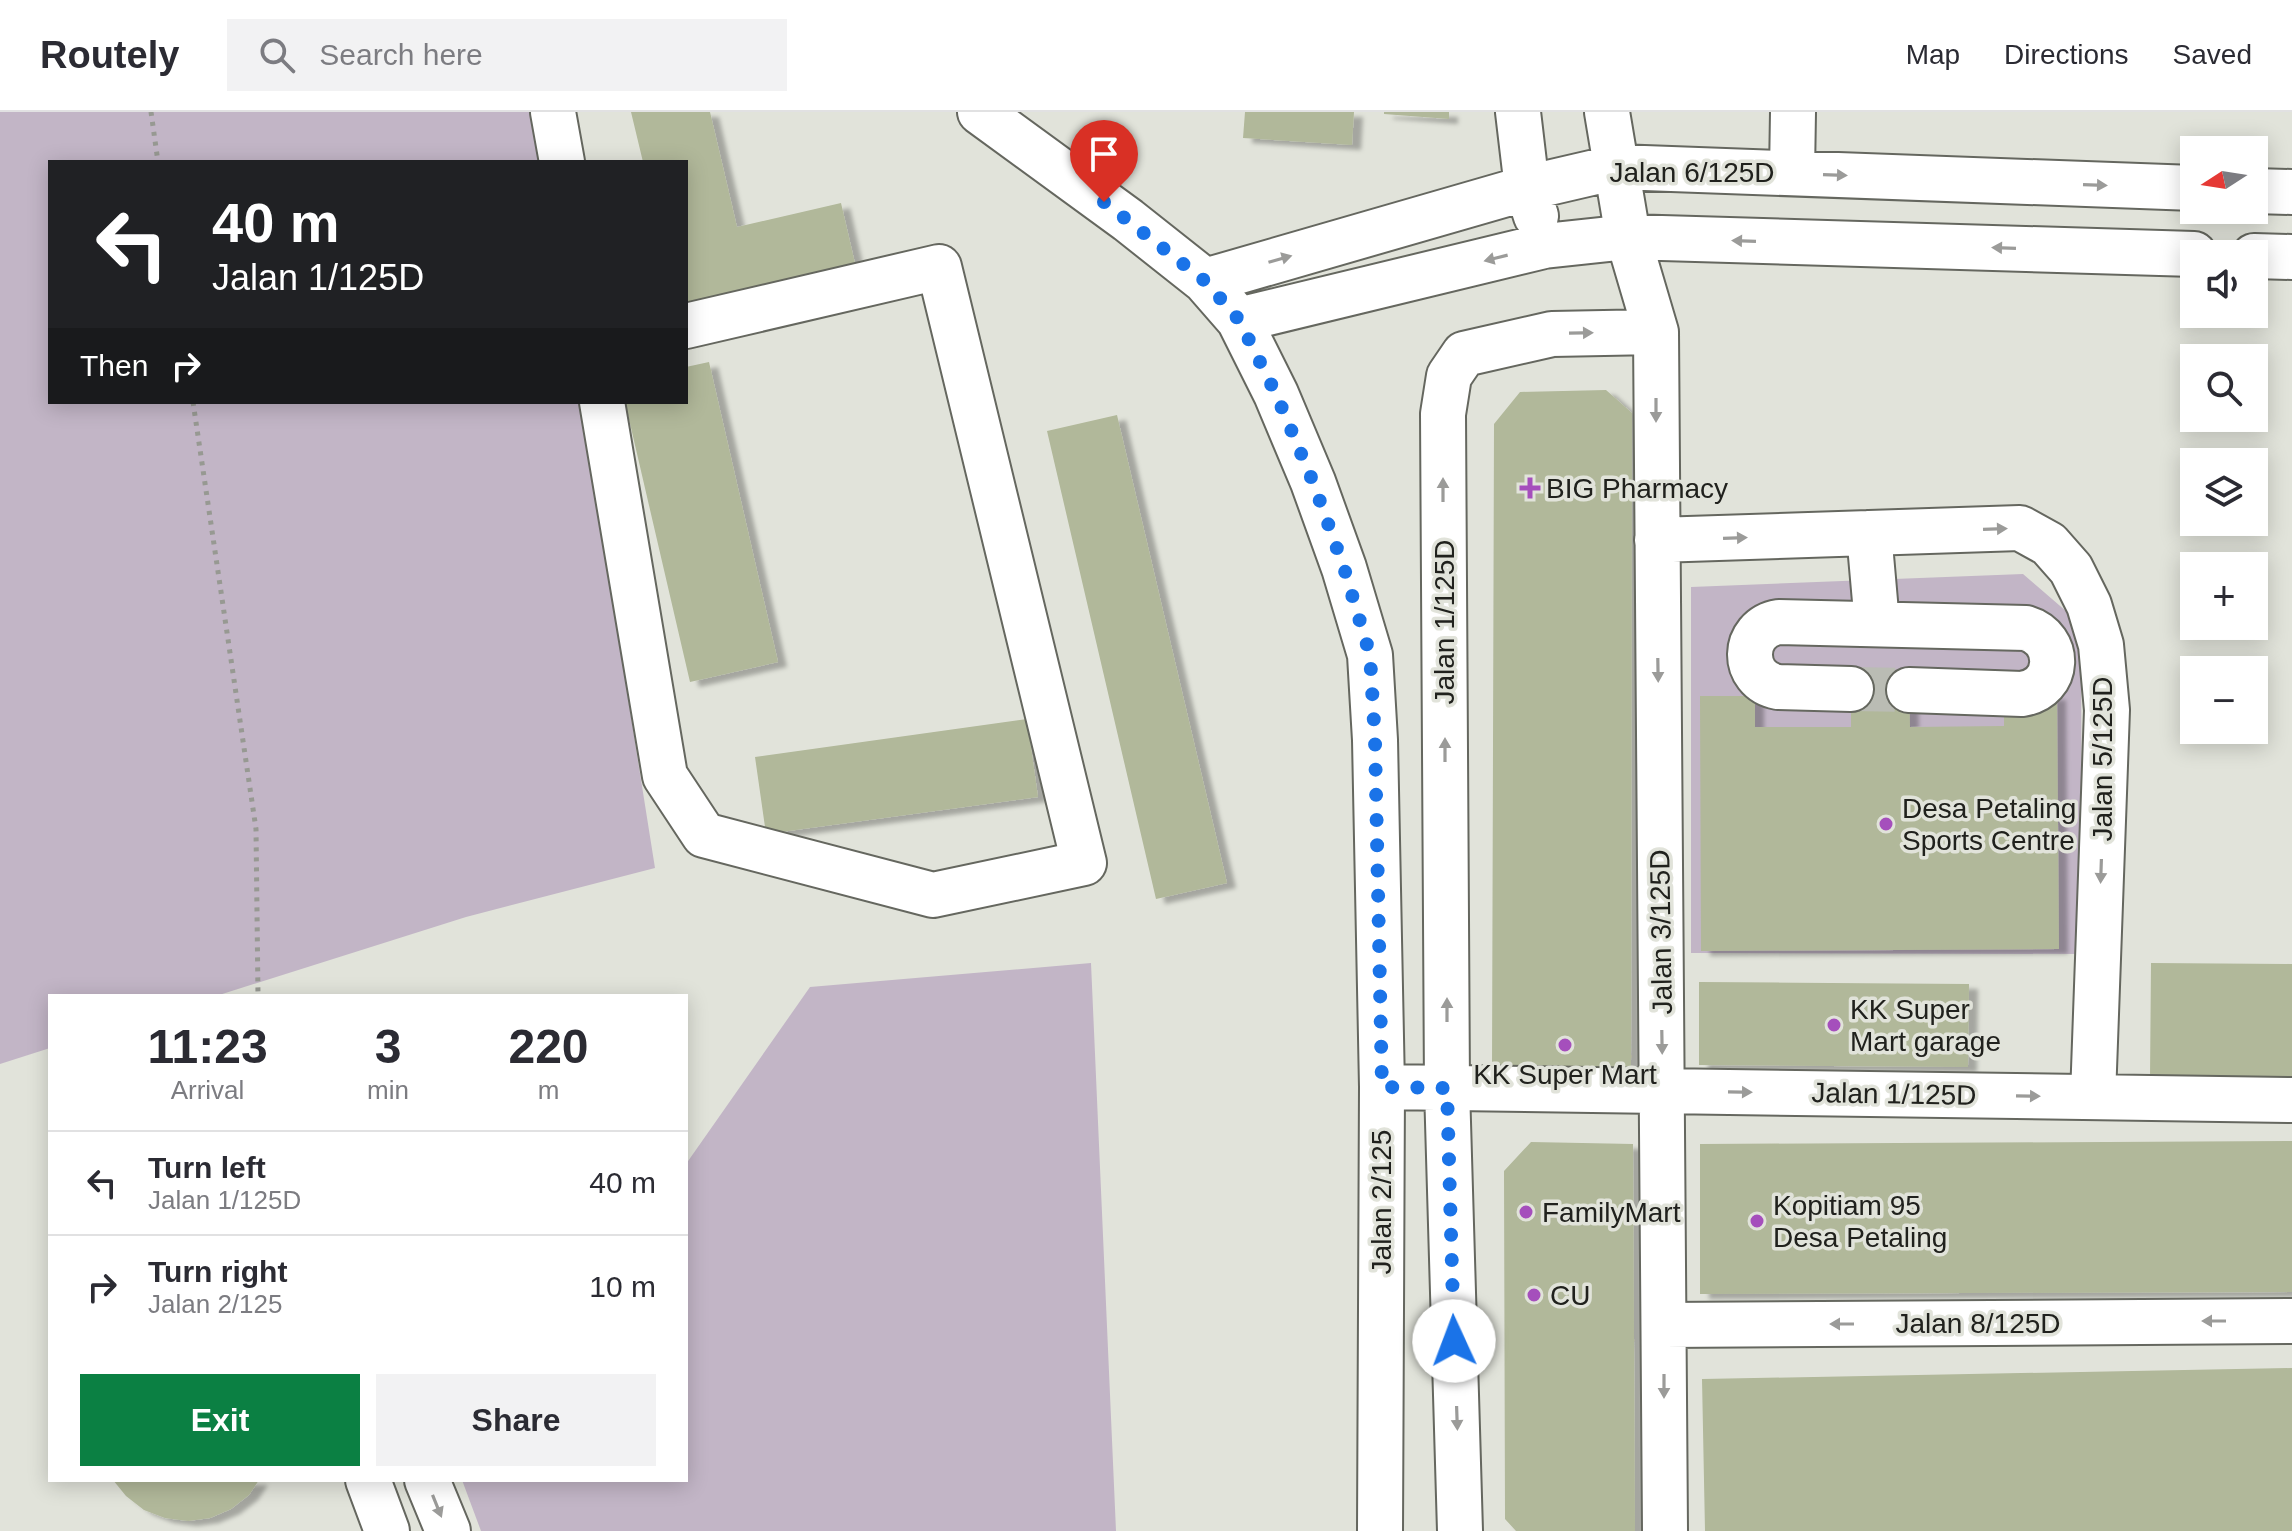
<!DOCTYPE html>
<meta charset="utf-8">
<style>
body{margin:0;font-family:Arial,sans-serif;background:#f2f2f3;color:#2b2b33;height:100vh;display:flex;flex-direction:column;font-size:30px;white-space:nowrap}
*{box-sizing:border-box;margin:0}
p{font-size:26px;color:#7c7c81}
.icon{flex:none;width:44px;height:44px;fill:none;stroke:currentColor;stroke-width:2;stroke-linecap:round;stroke-linejoin:round}
.map{position:relative;flex:1;overflow:hidden}
.drawer{position:absolute;left:48px;top:882px;width:640px;height:488px;display:flex;flex-direction:column;background:#fff;border-radius:0px;box-shadow:0 4px 20px #0003}
.drawer>*{flex:none}
.top-card{position:absolute;left:48px;top:48px;width:640px;height:244px;border-radius:0px;box-shadow:0 4px 20px #0003;background:#202124;color:#fff;overflow:hidden}
.needle{width:52px;rotate:258deg}
.tools{position:absolute;left:2180px;top:24px;display:grid;gap:16px}
.tools a{display:grid;place-items:center;width:88px;height:88px;border-radius:0px;background:#fff;box-shadow:0 4px 20px #0003;font-size:40px}
.pin{position:absolute;display:grid;place-items:center;width:68px;height:68px;color:#fff;margin:-82px -34px;border-radius:50% 50% 50% 0;rotate:-45deg;box-shadow:0 0 8px #0007}
.pin .icon{rotate:45deg}
.me{position:absolute;width:88px;margin:-44px;rotate:358deg;stroke-linejoin:round;filter:drop-shadow(0 0 6px #0008)}
.turn{display:flex;align-items:center;gap:28px;height:168px;padding:0 32px;font-size:36px}
.turn .icon{width:104px;height:104px;stroke-width:2.5}
.turn b{display:block;font-size:56px;line-height:68px}
.then{display:flex;align-items:center;height:76px;padding:0 32px;background:#0003;gap:16px;font-size:30px}
.eta{display:flex;justify-content:space-evenly;align-items:center;height:136px;text-align:center}
.eta b{font-size:48px;font-weight:700;line-height:56px}
.cta{display:flex;gap:16px;margin-top:auto;padding:16px 32px}
.cta a{flex:1;height:92px;border-radius:0px;background:#0b8043;color:#fff;font-size:32px;font-weight:700;line-height:92px;text-align:center}
.cta a+a{background:#f2f2f3;color:#2b2b33}
ul{padding:0;list-style:none}
li{display:flex;align-items:center;gap:24px;height:104px;padding:0 32px;border-top:2px solid #e1e1e2}
li div{flex:1}
li b{display:block;font-size:30px}
li em{font-style:normal}
header{display:flex;align-items:center;gap:48px;box-sizing:border-box;height:112px;padding:0 40px;background:#fff;border-bottom:2px solid #e1e1e2}
header strong{font-size:38px}
nav{display:flex;gap:44px;margin-inline-start:auto;font-size:28px}
.search{width:560px;height:72px;background:#f2f2f3;display:flex;align-items:center;gap:20px;box-sizing:border-box;padding:0 28px;border-radius:0px;color:#7c7c81;font-size:30px}
.map>svg:first-child{display:block}
.green{fill:#c2b5c6}
.building{fill:#b1b89a;filter:url(#shadow)}
.lines{fill:none;stroke-linecap:round;stroke-linejoin:round}
.minor-tunnel{stroke:#babcb4;stroke-width:44;stroke-dasharray:44 22;stroke-linecap:butt}
.minor-casing{stroke:#65675f;stroke-width:48}
.path{stroke:#979992;stroke-width:5;stroke-dasharray:4 6;stroke-linecap:butt}
.minor{stroke:#fff;stroke-width:44}
.oneway{fill:#9b9b99}
.route{stroke:#1a73e8;stroke-width:14;stroke-dasharray:0 25.2}
.poi-dot{fill:#a54fbc;stroke:#e1e3da;stroke-width:3}
.labels{text-anchor:middle;dominant-baseline:central;stroke-width:7;stroke-linejoin:round;paint-order:stroke}
.street-label{font-size:28px;fill:#20211d;stroke:#e1e3da}
.poi-label{font-size:28px;fill:#20211d;stroke:#e1e3da;text-anchor:start}
</style>
<header>
<strong>Routely</strong>
<div class="search"><svg class="icon" aria-label="search" viewBox="0 0 24 24"><circle cx="10" cy="10" r="6"/><path d="M15 15l6 6"/></svg>Search here</div>
<nav><a>Map</a><a>Directions</a><a>Saved</a></nav>
</header>
<div class="map">
<svg width="2292" height="1419" viewBox="0 0 2292 1419">
<defs>
<filter id="shadow"><feDropShadow dx="9" dy="5" stdDeviation="2" flood-color="#0004"/></filter>
</defs>
<rect width="100%" height="100%" fill="#e1e3da"/>
<!-- green -->
<path class="green" d="M0,0h535l8,50h-493v240h531l74,466 -189,49 -250,79h-166v52l-50,16z
M2023,462l58,50 1,330 -391,-1v-366z
M1091,851l25,568h-635l-19,-51h224v-316l124,-177z"/>
<!-- building -->
<path class="building" d="M631,0h79l27,115 104,-24 16,69 -171,41v-151h-43z
M1245,0h109l-2,33 -109,-7z
M1384,0h65v7l-65,-5z
M709,250l69,300 -88,20 -65,-280h61v-35z
M1606,278l26,23 -1,656h-139l2,-645 26,-32z
M1117,303l110,468 -71,16 -109,-468z
M1909,570l1,45 94,-1v-30l53,-1 2,254 -358,2 -1,-255h55v31h96v-44z
M1027,607l11,78 -272,37 -11,-77z
M2151,851l141,1v116l-142,-2z
M1699,870l270,2 -1,83 -269,-2z
M2292,1029v151l-592,2v-150z
M1531,1030l102,2 2,387h-119l-11,-12 -1,-348z
M2292,1256v163h-587l-3,-152z
M113,1368h146l-10,15 -18,14 -21,9 -22,3 -23,-3 -21,-8 -18,-14z"/>
<g class="lines">
<!-- minor-tunnel -->
<path class="minor-tunnel" d="M1851,577l58,1"/>
<!-- minor casing -->
<g class="minor-casing">
<path id="minor" d="M553,0l9,50
M980,0l148,108 77,61 34,39 37,74 37,88 31,86 26,87 5,85 7,347 -2,444
M1518,0l9,76 9,28
M1607,0l21,125 28,95 9,1199
M1792,61l1,-61
M2254,79l38,1
M2254,144l38,1
M1205,169l322,-93 90,-21 577,21
M1239,208l305,-74 84,-9 566,17
M602,290l63,374 39,59 229,60 151,-32 -145,-596 -253,59
M1869,421l8,91
M1657,428l363,-12 29,16 22,25 18,36 12,40 6,65 -14,387
M1851,577l-73,-2c-38,-7 -37,-59 1,-65l247,6c36,11 35,60 -4,66l-113,-4
M1382,975l910,13
M1664,1213l628,-4
M368,1368l19,51
M427,1368l21,51
M1460,1419l-13,-443 -4,-674 6,-38 15,-22 88,-20 104,-2"/>
</g>
<!-- path -->
<path class="path" d="M151,0l7,50
M193,290l63,427 2,167"/>
<!-- minor -->
<use href="#minor" class="minor"/>
</g>
<!-- one-way arrows -->
<defs><path id="oneway-solid" d="M-6-.8H1V-3.2L6.5 0L1 3.2V.8H-6Z" transform="scale(2)"/></defs>
<g class="oneway">
<use href="#oneway-solid" transform="translate(1835 63) rotate(2)"/>
<use href="#oneway-solid" transform="translate(2095 73) rotate(2)"/>
<use href="#oneway-solid" transform="translate(1744 129) rotate(-178)"/>
<use href="#oneway-solid" transform="translate(2004 136) rotate(-178)"/>
<use href="#oneway-solid" transform="translate(1496 146) rotate(166)"/>
<use href="#oneway-solid" transform="translate(1280 147) rotate(-16)"/>
<use href="#oneway-solid" transform="translate(1581 221) rotate(-1)"/>
<use href="#oneway-solid" transform="translate(1656 298) rotate(90)"/>
<use href="#oneway-solid" transform="translate(1443 378) rotate(-90)"/>
<use href="#oneway-solid" transform="translate(1995 417) rotate(-2)"/>
<use href="#oneway-solid" transform="translate(1735 426) rotate(-2)"/>
<use href="#oneway-solid" transform="translate(1658 558) rotate(89)"/>
<use href="#oneway-solid" transform="translate(1445 638) rotate(-90)"/>
<use href="#oneway-solid" transform="translate(2101 759) rotate(92)"/>
<use href="#oneway-solid" transform="translate(1447 898) rotate(-90)"/>
<use href="#oneway-solid" transform="translate(1662 930) rotate(89)"/>
<use href="#oneway-solid" transform="translate(1740 980) rotate(1)"/>
<use href="#oneway-solid" transform="translate(2028 984) rotate(1)"/>
<use href="#oneway-solid" transform="translate(2214 1209) rotate(180)"/>
<use href="#oneway-solid" transform="translate(1842 1212) rotate(180)"/>
<use href="#oneway-solid" transform="translate(1664 1274) rotate(90)"/>
<use href="#oneway-solid" transform="translate(1457 1306) rotate(88)"/>
<use href="#oneway-solid" transform="translate(437 1394) rotate(68)"/>
</g>
<g class="lines">
<!-- route -->
<path class="route" d="M1104,90l101,79 34,39 37,74 37,88 31,86 26,87 5,85 7,347 65,1 7,253"/>
</g>
<!-- markers -->
<g class="poi-dot">
<path d="M1526 364h8v8h8v8h-8v8h-8v-8h-8v-8h8z"/>
<circle cx="1886" cy="712" r="8"/>
<circle cx="1834" cy="913" r="8"/>
<circle cx="1565" cy="933" r="8"/>
<circle cx="1526" cy="1100" r="8"/>
<circle cx="1757" cy="1109" r="8"/>
<circle cx="1534" cy="1183" r="8"/>
</g>
<g class="labels">
<!-- street labels -->
<g class="street-label">
<text x="1692" y="60">Jalan 6/125D</text>
<text transform="translate(1444 510) rotate(-90)">Jalan 1/125D</text>
<text transform="translate(2102 647) rotate(-90)">Jalan 5/125D</text>
<text transform="translate(1661 820) rotate(-91)">Jalan 3/125D</text>
<text transform="translate(1894 982) rotate(1)">Jalan 1/125D</text>
<text transform="translate(1381 1090) rotate(-90)">Jalan 2/125</text>
<text x="1978" y="1211">Jalan 8/125D</text>
</g>
<!-- poi labels -->
<g class="poi-label">
<text x="1546" y="376">BIG Pharmacy</text>
<text x="1902" y="696">Desa Petaling<tspan x="1902" dy="32">Sports Centre</tspan></text>
<text x="1850" y="897">KK Super<tspan x="1850" dy="32">Mart garage</tspan></text>
<text x="1565" y="962" text-anchor="middle">KK Super Mart</text>
<text x="1773" y="1093">Kopitiam 95<tspan x="1773" dy="32">Desa Petaling</tspan></text>
<text x="1542" y="1100">FamilyMart</text>
<text x="1550" y="1183">CU</text>
</g>
</g>
</svg>
<div class="tools">
<a><svg class="needle" viewBox="-14 -14 28 28"><path d="M0-13l5 13h-10z" fill="#e53935"/><path d="M0 13l5-13h-10z" fill="#7c7c81"/></svg></a>
<a><svg class="icon" aria-label="sound" viewBox="0 0 24 24"><path d="M4 9h4l5-4v14l-5-4H4zM17 9q2 3 0 6"/></svg></a>
<a><svg class="icon" aria-label="search" viewBox="0 0 24 24"><circle cx="10" cy="10" r="6"/><path d="M15 15l6 6"/></svg></a>
<a><svg class="icon" aria-label="layers" viewBox="0 0 24 24"><path d="M12 4l9 5-9 5-9-5zM3 14l9 5 9-5"/></svg></a>
<a>+</a>
<a>−</a>
</div>
<div class="pin" style="left:1104px;top:90px;background:#d93025"><svg class="icon" aria-label="arrive" viewBox="0 0 24 24"><path d="M6 21V4h12l-3 4 3 4H6"/></svg></div>
<svg class="me" style="left:1454px;top:1229px" viewBox="-20 -20 40 40"><circle r="19" fill="#fff"/><path d="M0-13L10 11 0 6-10 11z" fill="#1a73e8"/></svg>
<div class="top-card">
<div class="turn"><svg class="icon" aria-label="left" viewBox="0 0 24 24"><path d="M17 20v-9H6M10 6l-5 5 5 5"/></svg><div><b>40 m</b>Jalan 1/125D</div></div>
<div class="then">Then<svg class="icon" aria-label="right" viewBox="0 0 24 24"><path d="M7 20v-9h11M14 6l5 5-5 5"/></svg></div>
</div>
<section class="drawer">
<div class="eta">
<div><b>11:23</b><p>Arrival</p></div>
<div><b>3</b><p>min</p></div>
<div><b>220</b><p>m</p></div>
</div>
<ul>
<li><svg class="icon" aria-label="left" viewBox="0 0 24 24"><path d="M17 20v-9H6M10 6l-5 5 5 5"/></svg><div><b>Turn left</b><p>Jalan 1/125D</p></div><em>40 m</em></li>
<li><svg class="icon" aria-label="right" viewBox="0 0 24 24"><path d="M7 20v-9h11M14 6l5 5-5 5"/></svg><div><b>Turn right</b><p>Jalan 2/125</p></div><em>10 m</em></li>
</ul>
<div class="cta"><a>Exit</a><a>Share</a></div>
</section>
</div>
